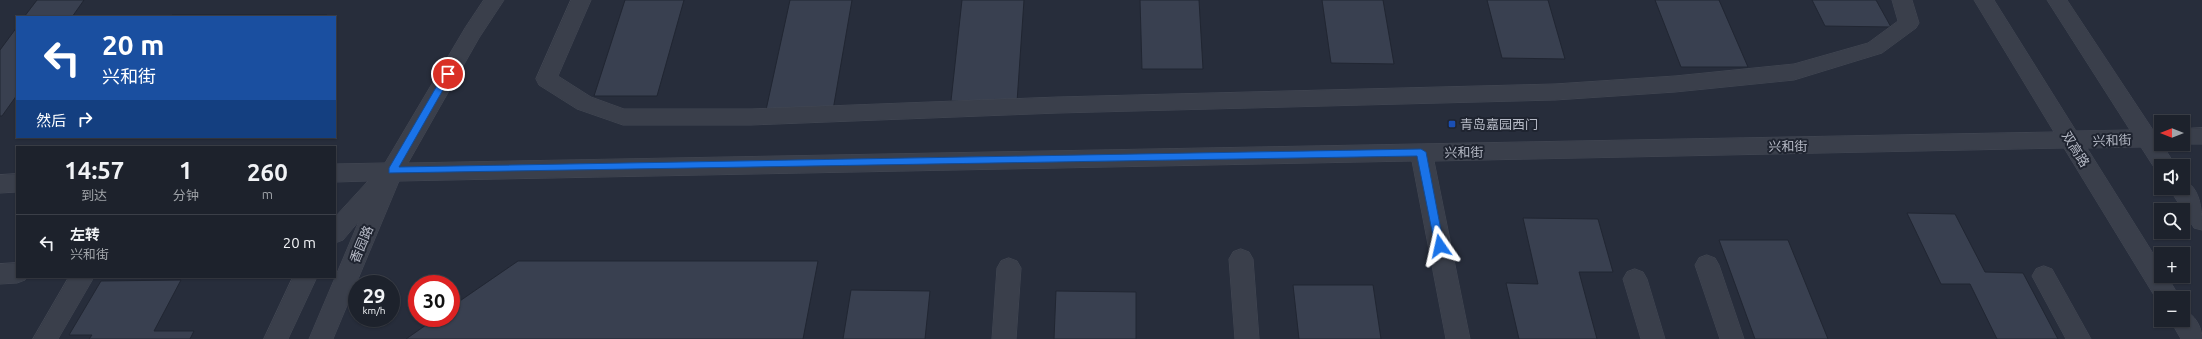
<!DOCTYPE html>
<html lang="zh">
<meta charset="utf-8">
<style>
body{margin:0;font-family:Ubuntu,"Noto Sans SC",sans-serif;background:#252a34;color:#f1f3f6;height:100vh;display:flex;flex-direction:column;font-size:15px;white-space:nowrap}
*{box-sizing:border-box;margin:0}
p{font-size:13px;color:#a0a4a9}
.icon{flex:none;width:22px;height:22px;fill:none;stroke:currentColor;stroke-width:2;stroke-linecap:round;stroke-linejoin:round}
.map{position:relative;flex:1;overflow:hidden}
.details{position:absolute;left:16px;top:146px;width:320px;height:132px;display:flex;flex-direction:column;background:#1d222c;border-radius:0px;box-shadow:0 1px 3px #0004,0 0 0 1px #3b3f48}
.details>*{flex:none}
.hud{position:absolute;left:16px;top:16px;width:320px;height:122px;border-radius:0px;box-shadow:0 1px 3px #0004,0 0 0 1px #3b3f48;background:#1a4fa0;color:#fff;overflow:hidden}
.needle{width:26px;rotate:270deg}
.tools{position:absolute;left:2154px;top:115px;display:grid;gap:8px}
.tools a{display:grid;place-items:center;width:36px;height:36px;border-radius:0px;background:#1d222c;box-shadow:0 1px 3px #0004,0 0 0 1px #3b3f48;font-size:20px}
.speed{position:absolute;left:348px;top:275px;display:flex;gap:8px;font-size:20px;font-weight:700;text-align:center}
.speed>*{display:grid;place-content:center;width:52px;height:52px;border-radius:50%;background:#1d222c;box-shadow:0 1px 3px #0004,0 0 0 1px #3b3f48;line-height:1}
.speed small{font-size:10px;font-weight:400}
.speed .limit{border:6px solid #d22;background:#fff;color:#111}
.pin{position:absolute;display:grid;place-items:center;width:34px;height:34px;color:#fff;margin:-17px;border:2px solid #fff;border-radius:50%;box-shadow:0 1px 4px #0007}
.me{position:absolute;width:44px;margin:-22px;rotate:349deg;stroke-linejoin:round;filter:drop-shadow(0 0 3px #0008)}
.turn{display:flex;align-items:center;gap:14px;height:84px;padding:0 20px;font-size:18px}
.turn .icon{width:52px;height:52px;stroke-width:2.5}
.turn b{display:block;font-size:28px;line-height:34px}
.then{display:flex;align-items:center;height:38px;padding:0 20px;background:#0003;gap:8px;font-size:15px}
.eta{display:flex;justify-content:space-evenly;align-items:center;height:68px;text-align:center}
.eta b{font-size:24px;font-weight:700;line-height:28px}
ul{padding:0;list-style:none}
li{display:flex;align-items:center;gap:12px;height:56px;padding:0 20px;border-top:1px solid #3b3f48}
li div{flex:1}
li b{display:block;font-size:15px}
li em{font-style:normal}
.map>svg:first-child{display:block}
.building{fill:#394050;stroke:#212632}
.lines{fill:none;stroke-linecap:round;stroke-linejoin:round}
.minor-casing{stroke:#434854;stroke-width:1}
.minor{fill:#3a3f4b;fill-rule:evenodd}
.route{fill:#1a73e8;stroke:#114b97}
.transit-dot{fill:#1a4fb4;stroke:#1f2430;stroke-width:1.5}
.labels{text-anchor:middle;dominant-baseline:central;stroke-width:4;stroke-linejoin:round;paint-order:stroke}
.poi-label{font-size:13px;fill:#b6bac6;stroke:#1f2430;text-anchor:start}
.street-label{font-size:13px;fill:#b6bac6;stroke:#1f2430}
</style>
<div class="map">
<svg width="2202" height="339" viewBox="0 0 2202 339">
<rect width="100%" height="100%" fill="#272d3b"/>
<!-- building -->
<path class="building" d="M37,0h47l-12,17h-48z
M625,0h59l-27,96h-63z
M790,0h62l-19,110h-67z
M962,0h62l-7,102 -66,-1z
M1140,0h59l4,69h-61z
M1322,0h61l11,64 -63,-1z
M1487,0h61l17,59 -63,-1z
M1655,0h64l29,67h-67z
M1812,0h64l15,27 -66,-1z
M172,15h155l-2,2h-155z
M17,27v68l-15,21h-2v-66z
M1907,213l48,1 30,58 38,1 35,66h-61l-27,-55h-29z
M1523,218l75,1 15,53h-34l18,67h-78l-13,-56 32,1z
M1719,240h69l40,99h-73z
M518,261h300l-15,78h-397l30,-21h15v-11z
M181,280l-27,51h40l-4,8h-101l3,-4h-23l32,-54z
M1293,285h80l8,54h-82z
M851,290l79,1 -5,48h-82z
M1056,291l80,1v47h-82z"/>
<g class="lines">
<!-- minor casing -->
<g class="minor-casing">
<path id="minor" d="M484,0h20l-25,38 -71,125 1646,-31 -80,-132h20l82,131 54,-1 -83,-130h20l86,130h8v14h8l-6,2 13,20h-15v7l-4,-1 -16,-25 -54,1 74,118v10h6l13,22h-19l-1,7 -96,-157 -630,13 36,178h-24l-34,-178 -1013,20 -66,158h-24l50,-118 -16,19 -8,3v-26l33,-36 -33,1v-18l50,-1 80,-135z
M571,0h20l-33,76 33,21 33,12h127l307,-12 497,-13 120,-8 119,-12 74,-21 30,-22 -6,-21h20l7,23 -3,5 -34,25 -88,27 -119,12 -120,8 -497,13 -307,12h-128l-46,-16 -38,-24 -3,-6z
M2202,128v16h-23h4v-15z
M17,174v18l-17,1v-18z
M2183,180c19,7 19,34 19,50l-8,-2 -25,-40h14z
M1241,249l8,3 4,7 6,80h-24l-6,-80 4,-7z
M1707,255l8,3 4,7 25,74h-24l-25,-74 4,-7z
M1009,258l8,3 4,7 -5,71h-24l5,-71 4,-7z
M17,263v14h10l-2,3 -8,3 -17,1v-20z
M2044,266l8,3 39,70h-25l-34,-63 4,-7z
M1635,269l8,3 4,7 18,60h-24l-18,-60 4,-7z
M69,277h25l-36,62h-25z
M293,277h24l-29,62h-24z
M2183,310c12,4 19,17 19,29h-21l-11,-19h13z"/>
</g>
<!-- minor -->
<use href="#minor" class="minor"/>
</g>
<!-- route -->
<path class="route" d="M448,71l4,3 -53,93 1022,-18 5,3 18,94 -4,4 -5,-4 -18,-90 -1028,17v-5l56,-96z"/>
<!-- markers -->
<rect class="transit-dot" x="1448" y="120" width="8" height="8" rx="2"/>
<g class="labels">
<!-- poi labels -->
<g class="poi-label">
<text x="1460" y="124">青岛嘉园西门</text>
</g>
<!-- street labels -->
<g class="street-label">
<text transform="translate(2112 140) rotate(-2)">兴和街</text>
<text transform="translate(1788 146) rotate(-1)">兴和街</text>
<text transform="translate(2076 149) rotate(58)">双高路</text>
<text transform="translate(1464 152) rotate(-1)">兴和街</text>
<text transform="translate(361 244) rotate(-67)">香园路</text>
</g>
</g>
</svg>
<div class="tools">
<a><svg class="needle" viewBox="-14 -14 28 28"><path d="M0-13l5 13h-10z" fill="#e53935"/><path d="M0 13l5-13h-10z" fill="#a0a4a9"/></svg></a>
<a><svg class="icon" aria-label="sound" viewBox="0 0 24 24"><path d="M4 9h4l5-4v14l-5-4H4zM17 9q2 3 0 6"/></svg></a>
<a><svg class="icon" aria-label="search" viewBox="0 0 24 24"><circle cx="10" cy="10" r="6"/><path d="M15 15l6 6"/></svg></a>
<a>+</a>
<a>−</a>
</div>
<div class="speed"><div>29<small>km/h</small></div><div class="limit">30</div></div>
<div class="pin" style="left:448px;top:74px;background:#d93025"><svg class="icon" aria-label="arrive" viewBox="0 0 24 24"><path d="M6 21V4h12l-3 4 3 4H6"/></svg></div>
<svg class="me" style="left:1440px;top:246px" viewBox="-20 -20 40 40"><path d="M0-17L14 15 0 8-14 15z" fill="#1a73e8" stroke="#fff" stroke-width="4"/></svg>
<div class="hud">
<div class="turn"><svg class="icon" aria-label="left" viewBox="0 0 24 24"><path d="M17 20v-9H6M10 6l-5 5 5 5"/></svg><div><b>20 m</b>兴和街</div></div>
<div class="then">然后<svg class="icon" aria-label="right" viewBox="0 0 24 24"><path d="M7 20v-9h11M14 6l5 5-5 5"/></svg></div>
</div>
<section class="details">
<div class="eta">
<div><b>14:57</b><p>到达</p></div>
<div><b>1</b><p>分钟</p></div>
<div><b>260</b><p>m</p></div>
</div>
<ul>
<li><svg class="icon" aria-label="left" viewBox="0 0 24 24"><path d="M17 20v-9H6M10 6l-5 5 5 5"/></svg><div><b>左转</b><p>兴和街</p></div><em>20 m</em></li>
</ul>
</section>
</div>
